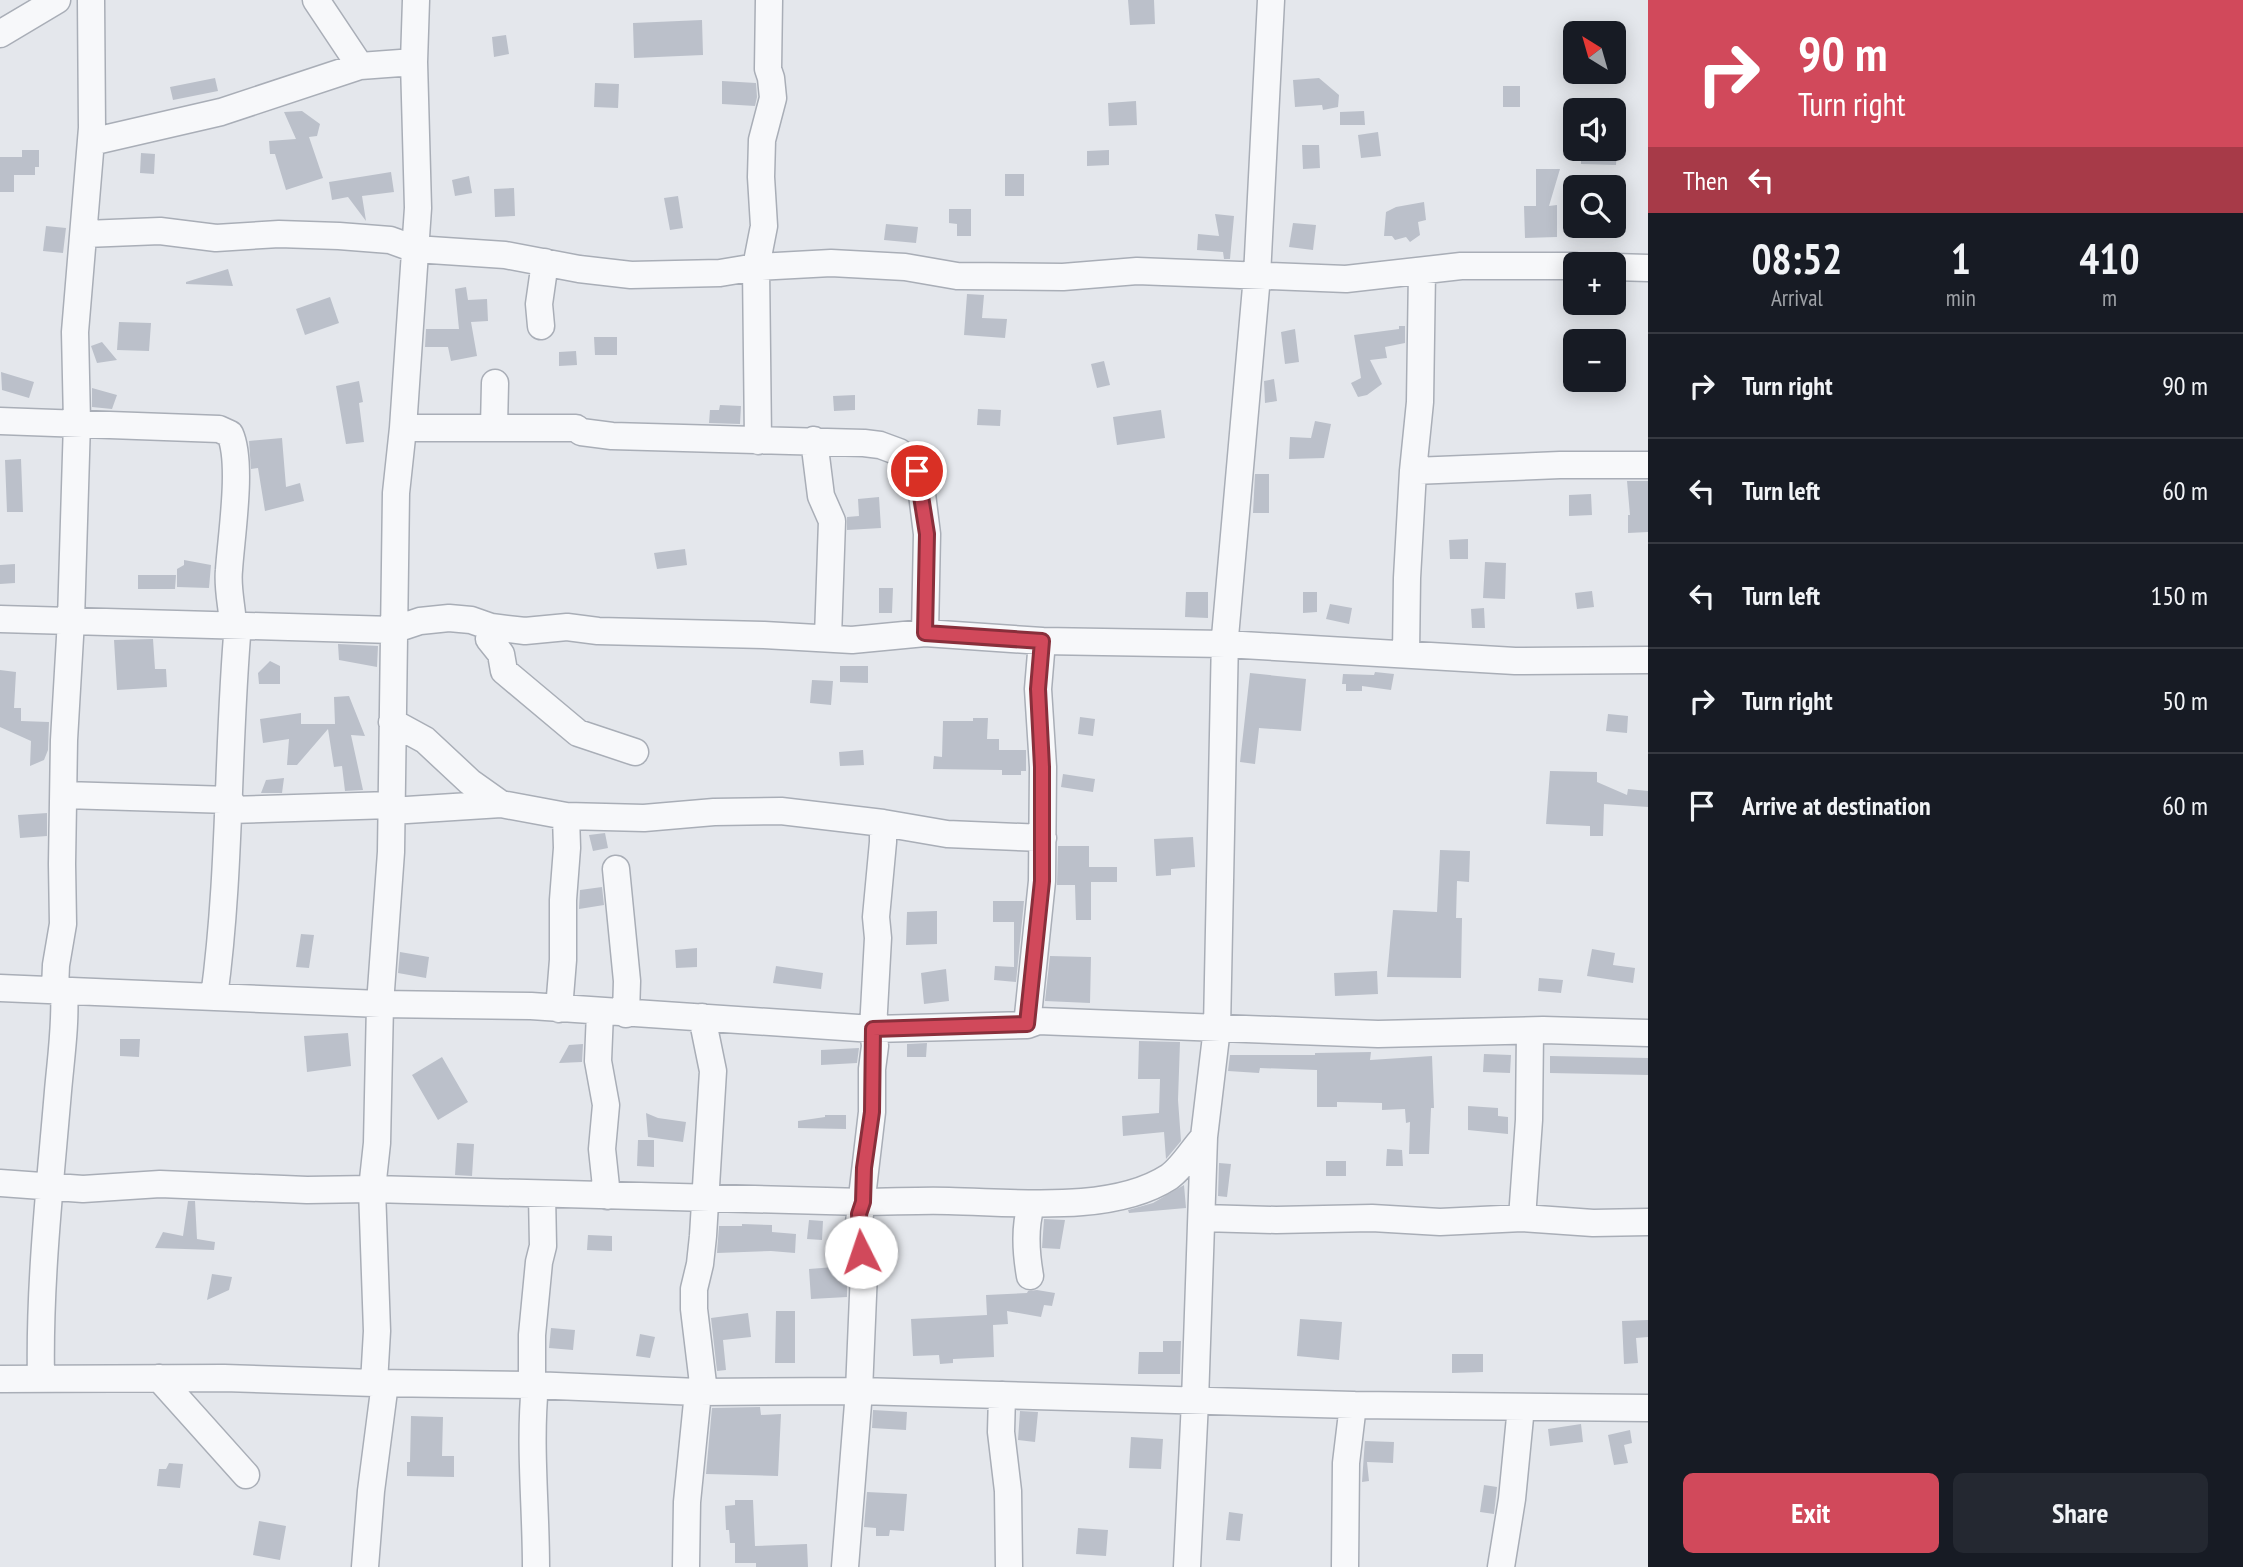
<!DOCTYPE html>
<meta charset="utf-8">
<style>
body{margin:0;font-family:"PT Sans Narrow",sans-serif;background:#242831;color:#f1f3f6;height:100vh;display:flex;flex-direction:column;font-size:26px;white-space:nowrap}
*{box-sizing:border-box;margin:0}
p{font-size:23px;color:#9ea1a6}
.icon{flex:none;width:38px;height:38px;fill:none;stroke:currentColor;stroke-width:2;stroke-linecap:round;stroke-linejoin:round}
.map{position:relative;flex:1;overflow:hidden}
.side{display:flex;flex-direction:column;background:#171b24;width:595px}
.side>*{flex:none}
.top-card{background:#d1495b;color:#fff;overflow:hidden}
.needle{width:46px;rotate:323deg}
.controls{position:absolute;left:1563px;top:21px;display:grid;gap:14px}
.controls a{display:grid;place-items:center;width:63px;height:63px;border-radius:10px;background:#171b24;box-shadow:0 4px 18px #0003;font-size:35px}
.pin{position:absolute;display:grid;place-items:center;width:60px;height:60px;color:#fff;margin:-30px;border:4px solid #fff;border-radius:50%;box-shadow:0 2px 7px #0007}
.me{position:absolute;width:77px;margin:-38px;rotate:356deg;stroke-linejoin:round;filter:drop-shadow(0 0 5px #0008)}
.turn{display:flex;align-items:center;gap:24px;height:147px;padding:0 35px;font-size:32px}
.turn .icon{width:91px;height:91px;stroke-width:2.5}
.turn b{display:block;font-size:49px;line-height:60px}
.then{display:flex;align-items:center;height:66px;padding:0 35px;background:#0003;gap:14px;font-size:26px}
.eta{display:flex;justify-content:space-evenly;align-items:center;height:119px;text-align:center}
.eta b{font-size:42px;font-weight:800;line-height:49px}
.action{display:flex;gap:14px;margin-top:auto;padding:14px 35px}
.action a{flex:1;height:80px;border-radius:10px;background:#d1495b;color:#fff;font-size:28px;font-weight:800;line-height:80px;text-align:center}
.action a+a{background:#242831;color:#f1f3f6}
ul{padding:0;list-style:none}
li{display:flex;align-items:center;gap:21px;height:105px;padding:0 35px;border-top:2px solid #363941}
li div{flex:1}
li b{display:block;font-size:26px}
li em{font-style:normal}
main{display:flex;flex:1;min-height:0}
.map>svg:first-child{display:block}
.building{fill:#bbc0ca}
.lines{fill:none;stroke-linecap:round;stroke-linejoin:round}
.minor-casing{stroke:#a9aeb7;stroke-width:29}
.minor{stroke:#f7f8fa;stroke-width:26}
.route-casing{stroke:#882f3b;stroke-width:18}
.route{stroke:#d1495b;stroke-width:12}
</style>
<main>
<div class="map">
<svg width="1648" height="1567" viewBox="0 0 1648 1567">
<rect width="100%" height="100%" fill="#e4e7ec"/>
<!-- building -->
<path class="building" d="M1128,0h26l1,24 -25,1z
M702,20l1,35 -69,3 -1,-35z
M506,35l3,19 -15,3 -2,-20z
M215,78l3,13 -45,9 -3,-13z
M1319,78l20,17 -1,12 -15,3 -1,-5 -27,2 -2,-27z
M722,81l34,2 1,14 -2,9 -33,-2z
M595,83l24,1 -1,24 -24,-1z
M1503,86h17v21h-17z
M1136,101l1,24 -28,1 -1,-23z
M302,111l18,13 -3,12 -8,1 14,41 -37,12 -11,-36h-5l-1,-13 27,-2 -12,-27z
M1364,111l1,14h-25v-13z
M1378,132l3,24 -20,2 -3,-23z
M1302,145h17l1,23 -17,1z
M1581,149h36l-1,16 -35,-1z
M22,150h17v17h-4v8h-21v17h-14v-35h22z
M1109,150v15l-22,1v-15z
M141,153l14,1 -1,20 -14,-1z
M1536,169h24l-11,37 8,-1v32l-32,1 -1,-32h12z
M391,172l3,20 -32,4 4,25 -18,-24 -16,3 -3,-18z
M1005,174h19v22h-19z
M469,176l3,17 -17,3 -3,-16z
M514,188l1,28 -20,1 -1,-28z
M678,196l5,32 -13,2 -6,-32z
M1424,202l2,18 -8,2 2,13 -10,7 -4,-5 -11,3 -3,-4h-8l2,-24 10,-5z
M949,209h22v27h-14v-12l-8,-1z
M1215,214l19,2 -4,43h-6l-1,-7 -26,-2 1,-16 21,2z
M1293,223l23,2 -3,25 -24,-3z
M886,224l32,3 -2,16 -32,-3z
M46,226l20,2 -3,25 -20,-2z
M228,269l5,17 -47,-2v-2z
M466,287l2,13 19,-1 1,22 -17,1 6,34 -26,5 -3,-14h-23l1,-18h33l-4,-40z
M967,294l17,1 -2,23 25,1 -2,19 -41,-3z
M330,297l9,26 -34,12 -9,-26z
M119,322l32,1 -2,28 -32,-1z
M1399,326h6v17l-20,4 2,11 -17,2 12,24 -15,11 -9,2 -7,-14 10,-5 -7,-43 45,-6z
M1295,329l4,33 -14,2 -4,-32z
M594,337h23v18h-22z
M102,342l15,18 -20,3 -6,-17z
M576,351l1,14 -18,1v-14z
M1104,361l6,24 -13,3 -6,-24z
M1,372l33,10 -5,16 -27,-8z
M1274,379l3,22 -12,2 -1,-22z
M359,381l4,21 -4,1 5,39 -18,2 -10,-58z
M92,388l25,7 -5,14 -20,-2z
M855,395v15l-21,1 -1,-15z
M720,405l21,1 -1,18 -31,-1 1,-13h9z
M978,409l23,1 -1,16 -23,-1z
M1161,410l4,28 -48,7 -4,-28z
M1315,421l16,3 -7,34 -35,1 1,-22 21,1z
M282,438l4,49 14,-4 4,18 -39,10 -7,-43 -7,1 -2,-28z
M21,459l2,53h-16l-2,-52z
M1255,474h14v39h-16z
M1627,481h21v51l-20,1v-18h2z
M1591,494l1,21 -23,1v-21z
M879,497l2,31 -34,2v-13l12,-1 -1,-17z
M1468,539v20h-18l-1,-19z
M685,549l2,16 -30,4 -3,-16z
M184,560l27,5 -2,23 -32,-1v-18l7,-4z
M1485,562l21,1 -1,36 -22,-1z
M15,564v19l-15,1v-19z
M138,575h38l-1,14h-37z
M879,588h14l-1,25h-13z
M1592,591l2,16 -17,2 -2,-16z
M1186,592h22v26l-23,-1z
M1303,592h14v20l-14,1z
M1330,604l22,4 -3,16 -23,-5z
M1484,608l1,20h-13l-1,-19z
M153,639l2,30h11l1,18 -50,3 -3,-50z
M338,644l40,2 -1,21 -38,-7z
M270,661l10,5v18h-21l-1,-11z
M840,666h28v17l-28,-1z
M0,670l16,2 -2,36h7v13l28,1 -1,28 -4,10 -14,6 1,-25 -31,-14z
M1375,672l19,2 -3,16 -29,-4v5h-16v-7h-4l1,-10 31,1z
M1250,673l56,6 -5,52 -42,-3 -4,36 -15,-2z
M812,680l21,1 -2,24 -21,-2z
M349,696l16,40 -14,-1 12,55 -18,1 -3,-25 -8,1 -6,-38 -31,36h-10l2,-26 -26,4 -3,-24 41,-6v11h34l-1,-27z
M1608,714l20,2 -1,17 -21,-2z
M1080,717l15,2 -2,17 -15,-2z
M973,718h15l-1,21h12v11h27v21h-5v4h-19v-5l-69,-1 1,-13 8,1 1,-36h30z
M863,750l1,15 -24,1 -1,-14z
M1550,771l47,1v10l30,13 1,-6 20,2v16l-44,-3 -1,32h-13v-10l-44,-2z
M1063,774l32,5 -2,13 -32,-5z
M284,778l-2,15h-21l5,-13z
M47,813v23l-27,2 -2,-23z
M605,833l3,15 -15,3 -4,-16z
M1193,837l2,30 -24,2v6l-15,1 -2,-37z
M1058,846h31v21h28v15h-26v38h-15l-1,-35h-18z
M1440,850l30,1 -1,31 -12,-1 -1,37h6l-1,60 -74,-1 6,-67 44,2z
M602,887l2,18 -25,4 1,-19z
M993,901h31l-8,81 -22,-2 1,-14 19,1v-45h-21z
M937,911v33l-31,1 1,-33z
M301,934l13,1 -5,33 -13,-1z
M697,948v19l-21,1 -1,-18z
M1592,949l23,4 -2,12 22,3 -2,15 -46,-7z
M400,952l29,5 -3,21 -28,-5z
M1050,956l41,1 -1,46 -45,-2z
M776,966l47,7 -2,16 -48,-6z
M946,969l3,32 -25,3 -3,-31z
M1377,971l1,23 -43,2 -1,-23z
M1539,978l24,2 -2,13 -23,-2z
M348,1033l3,33 -44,6 -3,-36z
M120,1039h20l-1,18 -19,-1z
M1139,1041l41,1 -2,58 3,41 -15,18 -2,-27 -41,4 -1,-20 37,-3 1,-34h-22z
M927,1043l-1,14h-19v-13z
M583,1044l-1,18 -23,1 10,-18z
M859,1048l-2,15 -36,2v-15z
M1371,1052l-1,8 62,-4 2,52h-3l-2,46h-20l1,-32 -4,1 -1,-14 -23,1v-7l-45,-1v5h-20v-37l-57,-2 -1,5 -31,-2 2,-16h85v-2z
M1484,1054l27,1 -1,18 -27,-1z
M1550,1056l98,2v17l-98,-2z
M442,1057l26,45 -30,18 -26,-45z
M1468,1106l30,2v8l10,1v17l-40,-4z
M646,1113l12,5 28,4 -3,20 -35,-5z
M825,1115h21v14l-48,-1v-7l27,-4z
M638,1140h16v27l-17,-1z
M457,1143l17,1 -2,32 -17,-1z
M1387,1149l15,1 1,16h-17z
M1326,1161h20v15h-20z
M1219,1163l12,1 -4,33 -9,-1z
M1184,1185l2,23 -57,5 -1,-3 25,-7z
M188,1201h7l2,38 18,3 -1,8 -59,-2 8,-16 20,4z
M1044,1219l21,1 -5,29 -18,-1z
M809,1220l14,1 -1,19 -15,-1z
M742,1224l30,1v7l24,2 -1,19 -24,-2 -54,2 2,-27h23z
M588,1235l24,1v15l-25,-1z
M847,1266v31l-36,2 -2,-30z
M212,1274l20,3 -3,13 -22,10z
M1037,1290l18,3 -3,13 -8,-1 -3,12 -34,-6 1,13 -15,1 1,32 -41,2v4l-13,1 -1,-9 -26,1 -2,-37 76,-4 -1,-20 41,-2 1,-2z
M776,1311h19v52h-20z
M748,1313l3,24 -28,3 3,30 -9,1 -6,-53z
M1300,1319l42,3 -3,38 -42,-4z
M1648,1320v17l-12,1 2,25 -14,1 -2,-43z
M551,1328l24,2 -2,20 -24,-2z
M640,1334l15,3 -5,21 -14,-2z
M1163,1341h18l-1,33h-42l1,-22h24z
M1452,1354h31v18l-31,1z
M760,1407l1,8 20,-1 -3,62 -72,-2 6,-66z
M873,1410l34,2 -1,18 -34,-2z
M1020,1411l18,1 -3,30 -17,-2z
M411,1416l32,1 -1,39h12v21l-47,-1v-14h3z
M1581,1424l2,18 -33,4 -2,-17z
M1630,1430l2,13 -8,2 4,18 -14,2 -6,-30z
M1131,1437l32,2 -2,30 -32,-1z
M1365,1439v2l29,1 -1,21 -26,-1 2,19 -7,1z
M169,1463l14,1 -3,24 -23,-2 2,-17h7z
M1484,1485l13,2 -3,27 -14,-2z
M867,1492l40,2 -3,37 -14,-1 -1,6h-13v-8l-12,-1z
M735,1500h18l2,46 52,-2 1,23h-52v-4h-21v-20h-5l-1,-13h-3l-1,-24 10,-1z
M1229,1512l14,2 -3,27 -14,-1z
M259,1521l27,5 -6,34 -27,-5z
M1078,1528l30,2 -2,26 -30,-2z"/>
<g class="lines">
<!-- minor casing -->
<g class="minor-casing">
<path id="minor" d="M316,0l44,66
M0,34l57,-34
M91,142l130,-30 139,-46 54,-4
M85,234l75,-3 56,7 63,-4 60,2 51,4 25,9 90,6 74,14 52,6 89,-2 36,-6 75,-4 74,4 52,9 106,1 74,-6 209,8 115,-13h114
M1614,267l34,1
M541,326l-2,-22 6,-42
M0,421l219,8 11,5c13,29 1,103 -1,136 -2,17 3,37 4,54
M494,427l1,-44
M403,428h173l5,4 31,4 252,7 16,2 19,7 12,9 6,10 5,23 5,40 -2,99
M814,440l7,56 11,25 -4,116
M758,441l-2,-174 8,-41 -3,-49 1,-37 11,-42 -2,-20 -3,-9 1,-69
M1413,471l147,-6h88
M0,619l393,11 27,-9 29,-3 22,2 20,7 34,4 42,-4 31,4 166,4 88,5 73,-7 117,8 183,3 290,17 133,-1
M491,627l-2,12 12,15 3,17 74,62 57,19
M1406,654l1,-76 6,-107 7,-69 2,-131
M392,722l33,18 45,42 31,22
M64,795l166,5
M229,810l162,-5
M391,811l110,-7 65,12 78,2 70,-6 67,-1 102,12 64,11 96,4
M616,869l11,112 -1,33
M0,988l380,16 151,2 342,23 154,-4 11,-4 340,13 165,-4 105,3
M55,989l1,-24 7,-41 -1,-60 2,-124 7,-120 6,-198 -2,-90 17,-204 -1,-128
M214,997c17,-124 13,-249 24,-373
M559,1009l4,-49v-60l4,-52 -1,-32
M600,1012l-2,49 8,44 -4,44 5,47
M702,1017l11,54 -10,165 -3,28 -6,25v20l10,83
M1027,1025l15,-144 1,-114 -5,-78 4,-48
M0,1183l83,6 77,-5 147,6 65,-1 491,13c29,0 57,-2 86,-1 65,1 163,13 220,-24 13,-9 24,-28 35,-40
M1202,1218l74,2 96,-2 68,4 82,-4 71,5 55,-1
M1522,1218l7,-98 1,-89
M1030,1276c-4,-23 -6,-48 1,-70
M159,1378l87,97
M0,1379l224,-1 150,5 158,2 166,7 161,-1 494,14 295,3
M41,1379c-2,-96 9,-193 17,-288 3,-34 8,-67 6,-101
M374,1383l3,-52 -5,-142 5,-46 3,-139 11,-152 5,-359 7,-65 15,-220 -4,-146 2,-62
M532,1385v-50l7,-73 4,-16 -1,-52
M535,1385c-6,60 1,121 1,182
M1002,1395l-1,37 7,59 1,76
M365,1567l6,-76 14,-108
M686,1567l1,-65 11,-110
M845,1567l14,-176 5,-119 -6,-41 14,-119v-43l3,-23 -2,-17 5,-91 -2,-21 7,-75v-19
M1187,1567l8,-166 9,-264 13,-109 8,-391 32,-361 14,-276
M1345,1567l1,-104 7,-58
M1501,1567l11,-68 9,-92"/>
</g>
<!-- minor -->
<use href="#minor" class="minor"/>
</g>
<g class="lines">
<!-- route casing -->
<g class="route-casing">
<path id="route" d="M861,1252l-2,-38 4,-12 1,-34 8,-56 1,-83 154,-5 15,-143v-114l-4,-78 4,-48 -117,-8 2,-99 -10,-63"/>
</g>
<!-- route -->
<use href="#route" class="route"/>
</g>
</svg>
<div class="controls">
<a><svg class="needle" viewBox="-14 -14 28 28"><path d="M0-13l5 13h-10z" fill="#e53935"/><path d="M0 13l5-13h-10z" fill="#9ea1a6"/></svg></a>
<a><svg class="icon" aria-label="sound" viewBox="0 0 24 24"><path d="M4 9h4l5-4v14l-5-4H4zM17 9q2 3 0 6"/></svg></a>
<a><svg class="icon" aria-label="search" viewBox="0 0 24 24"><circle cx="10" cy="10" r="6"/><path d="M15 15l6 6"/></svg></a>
<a>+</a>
<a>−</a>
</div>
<div class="pin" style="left:917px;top:471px;background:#d93025"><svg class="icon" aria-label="arrive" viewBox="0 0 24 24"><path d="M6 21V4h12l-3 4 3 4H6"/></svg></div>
<svg class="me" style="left:861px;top:1252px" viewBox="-20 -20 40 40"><circle r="19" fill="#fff"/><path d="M0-13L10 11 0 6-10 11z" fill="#d1495b"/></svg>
</div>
<section class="side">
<div class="top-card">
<div class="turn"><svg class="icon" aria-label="right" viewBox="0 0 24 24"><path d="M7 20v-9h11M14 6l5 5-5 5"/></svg><div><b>90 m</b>Turn right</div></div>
<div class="then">Then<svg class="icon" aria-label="left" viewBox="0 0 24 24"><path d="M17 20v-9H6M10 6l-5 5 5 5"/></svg></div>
</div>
<div class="eta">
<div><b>08:52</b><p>Arrival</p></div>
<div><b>1</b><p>min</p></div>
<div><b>410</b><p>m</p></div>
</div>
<ul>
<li><svg class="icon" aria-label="right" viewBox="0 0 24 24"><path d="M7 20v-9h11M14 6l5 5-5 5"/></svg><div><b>Turn right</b></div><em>90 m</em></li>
<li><svg class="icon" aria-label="left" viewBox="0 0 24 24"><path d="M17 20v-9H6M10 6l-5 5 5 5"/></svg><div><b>Turn left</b></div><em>60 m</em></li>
<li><svg class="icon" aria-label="left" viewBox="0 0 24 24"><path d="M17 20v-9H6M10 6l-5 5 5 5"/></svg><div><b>Turn left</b></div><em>150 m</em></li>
<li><svg class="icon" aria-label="right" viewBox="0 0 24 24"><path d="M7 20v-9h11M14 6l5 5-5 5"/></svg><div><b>Turn right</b></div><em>50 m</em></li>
<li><svg class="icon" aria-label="arrive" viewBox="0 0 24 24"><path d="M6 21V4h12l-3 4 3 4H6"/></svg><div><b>Arrive at destination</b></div><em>60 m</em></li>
</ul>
<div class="action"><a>Exit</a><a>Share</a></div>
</section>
</main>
